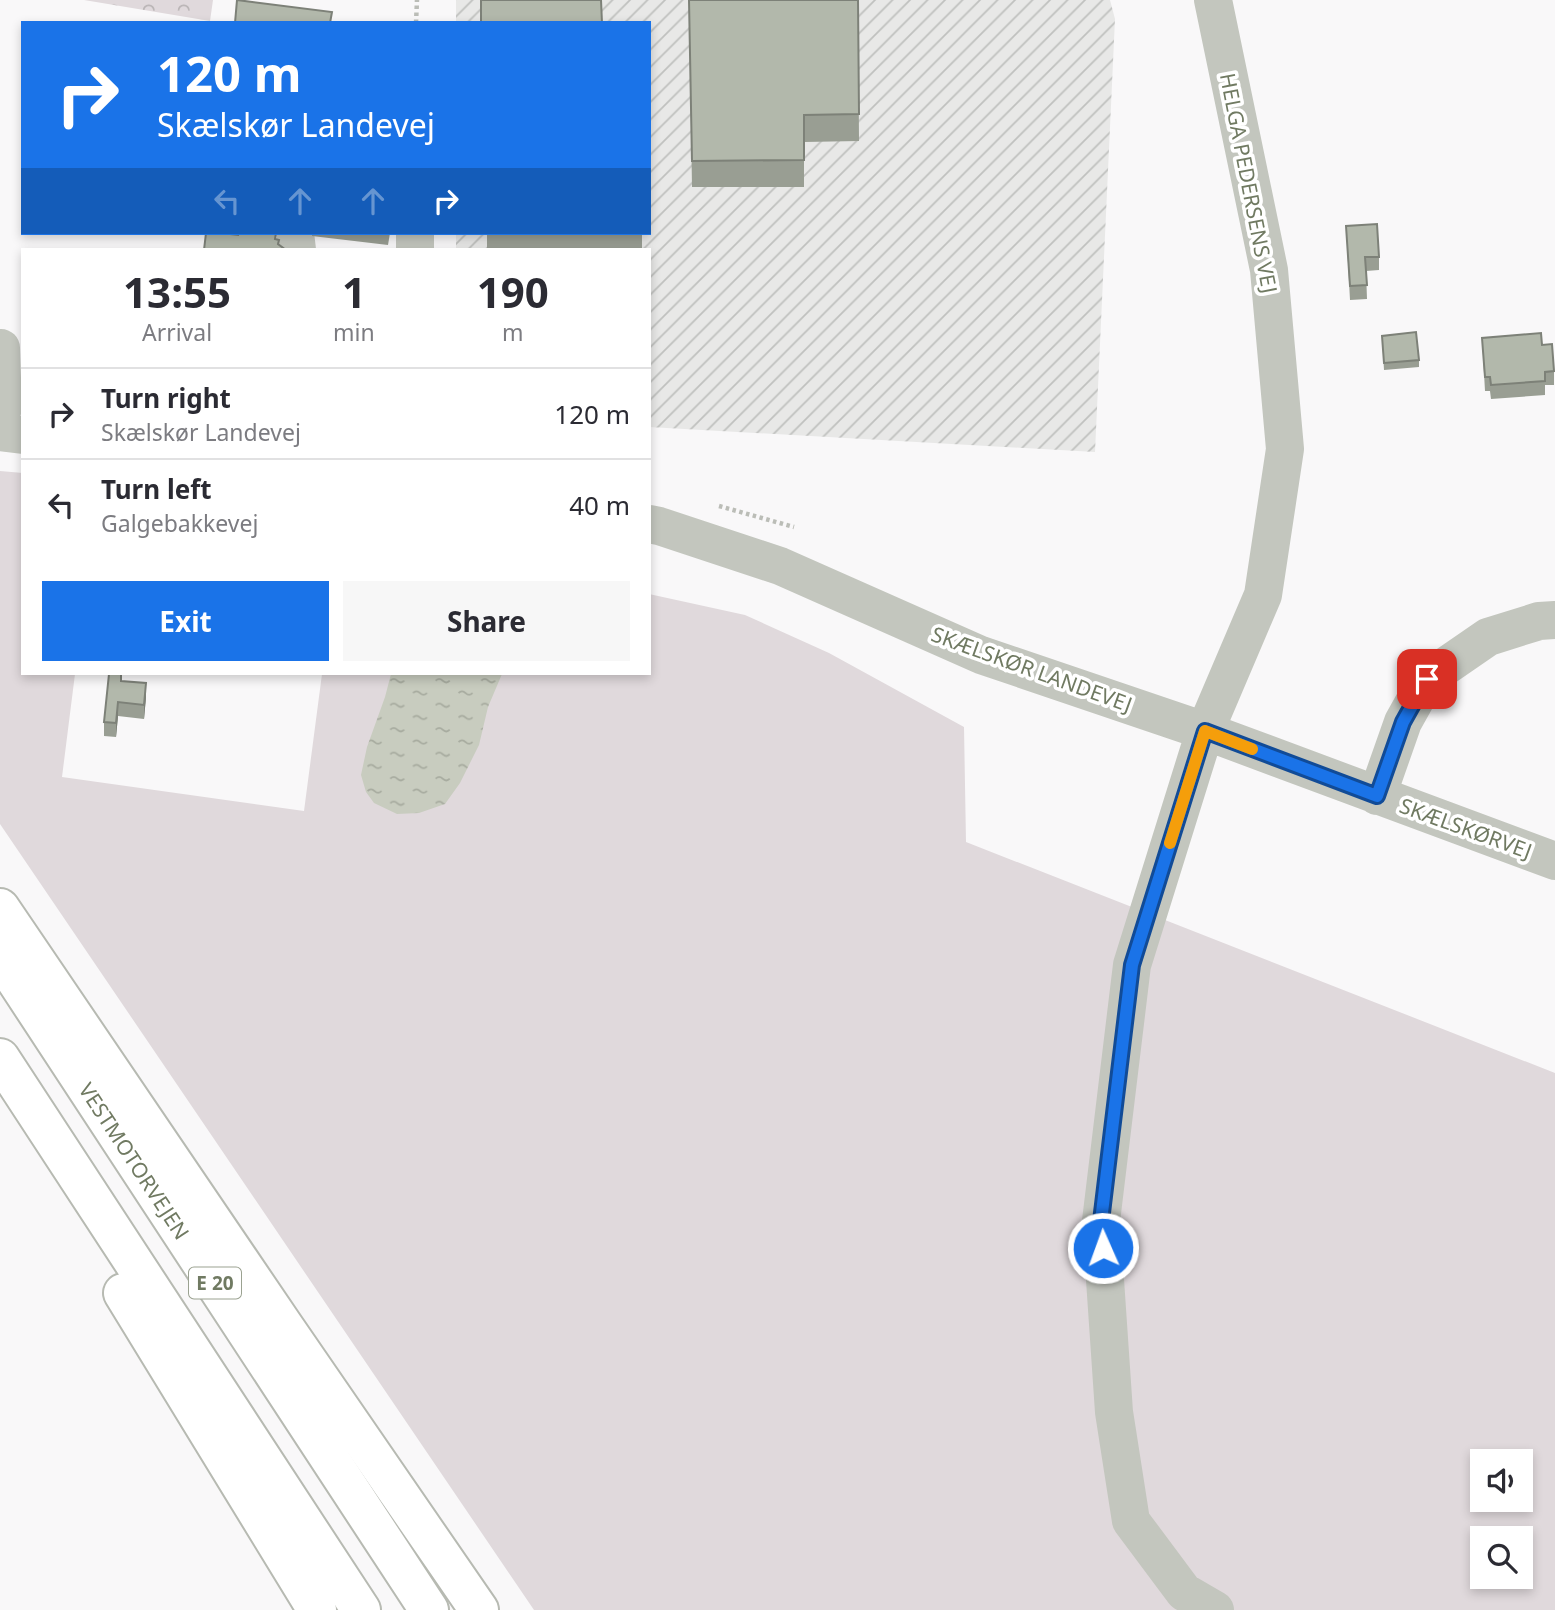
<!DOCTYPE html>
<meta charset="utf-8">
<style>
body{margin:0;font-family:"Noto Sans",sans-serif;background:#f7f7f7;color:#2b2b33;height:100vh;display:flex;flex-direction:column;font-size:26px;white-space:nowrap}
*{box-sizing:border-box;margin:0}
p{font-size:23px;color:#7c7c81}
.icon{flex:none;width:38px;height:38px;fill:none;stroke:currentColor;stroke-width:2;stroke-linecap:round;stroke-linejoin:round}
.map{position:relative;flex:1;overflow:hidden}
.sheet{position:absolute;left:21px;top:248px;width:630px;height:427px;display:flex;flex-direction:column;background:#fff;border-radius:0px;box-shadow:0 4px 10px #0003}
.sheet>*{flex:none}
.banner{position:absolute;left:21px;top:21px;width:630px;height:214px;border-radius:0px;box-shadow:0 4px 10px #0003;background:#1a73e8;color:#fff;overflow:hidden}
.fabs{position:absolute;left:1470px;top:1449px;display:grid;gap:14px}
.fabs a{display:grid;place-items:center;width:63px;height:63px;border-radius:0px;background:#fff;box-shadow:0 4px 10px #0003;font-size:35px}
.pin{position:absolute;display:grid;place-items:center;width:60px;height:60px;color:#fff;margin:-30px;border-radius:14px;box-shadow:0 4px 10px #0006}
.me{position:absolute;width:77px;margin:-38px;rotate:358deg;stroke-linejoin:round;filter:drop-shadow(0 0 5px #0008)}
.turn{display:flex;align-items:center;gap:24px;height:147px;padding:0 21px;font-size:32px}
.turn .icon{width:91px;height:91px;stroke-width:2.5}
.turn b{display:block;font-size:49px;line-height:60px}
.lanes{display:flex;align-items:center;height:66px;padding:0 21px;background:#0003;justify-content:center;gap:35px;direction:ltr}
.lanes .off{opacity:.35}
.eta{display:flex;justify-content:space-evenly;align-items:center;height:119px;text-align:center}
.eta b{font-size:42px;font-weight:700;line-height:49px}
.button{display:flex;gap:14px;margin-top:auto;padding:14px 21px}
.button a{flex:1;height:80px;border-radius:0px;background:#1a73e8;color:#fff;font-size:28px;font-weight:700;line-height:80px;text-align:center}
.button a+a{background:#f7f7f7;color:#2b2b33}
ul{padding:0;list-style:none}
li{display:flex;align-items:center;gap:21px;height:91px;padding:0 21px;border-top:2px solid #e1e1e2}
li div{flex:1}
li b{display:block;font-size:26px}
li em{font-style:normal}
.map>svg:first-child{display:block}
.industrial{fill:url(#industrial-furrows)}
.grass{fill:#e0d9dc;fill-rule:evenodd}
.forest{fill:url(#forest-crowns)}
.water{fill:url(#water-ripples)}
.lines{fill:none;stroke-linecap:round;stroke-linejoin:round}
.highway-casing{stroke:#b7bab2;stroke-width:42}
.path{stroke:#bbbdb7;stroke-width:4.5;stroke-dasharray:3.5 3.5;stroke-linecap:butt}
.minor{stroke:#c3c6be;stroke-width:38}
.highway{stroke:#fff;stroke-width:38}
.wall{fill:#999e93}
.shaded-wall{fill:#7d8178}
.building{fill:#b2b8ab;stroke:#7d8178;stroke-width:2}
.route-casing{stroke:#114b97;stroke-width:18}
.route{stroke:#1a73e8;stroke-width:12}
.slow{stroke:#f59e0b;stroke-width:12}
.labels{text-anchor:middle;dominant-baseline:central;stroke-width:7;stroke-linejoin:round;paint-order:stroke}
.shield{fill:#fff;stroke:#9ba291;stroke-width:2}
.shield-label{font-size:19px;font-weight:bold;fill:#707a62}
.street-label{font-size:21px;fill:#707a62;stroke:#fff}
</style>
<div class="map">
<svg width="1555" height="1610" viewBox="0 0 1555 1610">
<defs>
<pattern id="industrial-furrows" width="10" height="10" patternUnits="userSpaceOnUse" patternTransform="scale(1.75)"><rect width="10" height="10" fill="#e8e8e7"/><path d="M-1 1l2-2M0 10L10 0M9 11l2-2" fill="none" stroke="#c0c1bf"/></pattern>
<pattern id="forest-crowns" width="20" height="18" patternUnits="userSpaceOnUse" patternTransform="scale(1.75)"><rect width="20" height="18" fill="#e0d9dc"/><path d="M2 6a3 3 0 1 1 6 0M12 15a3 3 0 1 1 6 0" fill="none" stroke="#bab5b6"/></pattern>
<pattern id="water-ripples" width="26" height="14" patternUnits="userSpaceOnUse" patternTransform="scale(1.75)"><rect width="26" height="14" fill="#c8ccbf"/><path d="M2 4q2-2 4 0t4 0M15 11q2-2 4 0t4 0" fill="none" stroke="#a7ab9f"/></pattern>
</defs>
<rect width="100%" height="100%" fill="#f9f8f9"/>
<!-- industrial -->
<path class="industrial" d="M456,0h654l5,19 -20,433 -446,-25v-177h-193v-17h193v-210h-193z"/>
<!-- grass -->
<path class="grass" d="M0,471l23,2v201h52l-13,103 242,34 18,-137h327v-80l96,21 84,38 135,74 2,115 589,231v537h-1021l-534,-786zM1482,1461h39v39h-39zM1482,1538h39v39h-39z"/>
<!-- forest -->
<path class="forest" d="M84,0h129l-3,21z"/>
<!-- water -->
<path class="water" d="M391,674h111l-14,33 -9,38 -19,38 -15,21 -26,9 -22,1 -23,-11 -8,-11 -5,-17 6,-28 18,-50z"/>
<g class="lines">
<!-- highway casing -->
<g class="highway-casing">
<g id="highway">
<path d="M0,908l283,417 196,285"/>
<path id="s1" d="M0,956l429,654"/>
<path d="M0,1058l361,552"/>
<path d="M123,1293l194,317"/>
</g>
</g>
<!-- path -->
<path class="path" d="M416,23l1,-23
M719,506l75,21"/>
<!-- minor -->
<path class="minor" d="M1213,0l56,270 16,179 -22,146 -58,136 -73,234 -31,256 13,191 17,109 53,71 31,18
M295,233l2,17
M415,250v-17
M0,348h1l2,60
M0,432l23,3
M649,524l10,2 121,40 201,89 224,76 350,130
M1377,796l26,-74 24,-43 61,-42 51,-16 16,-1"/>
<!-- highway -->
<use href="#highway" class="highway"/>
</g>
<!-- wall -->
<path class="wall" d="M689,0h169l1,141 -55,1v45h-112z
M1346,226l33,31v13l-13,1 1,28 -17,1z
M312,233h78l-2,12 -76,-9z
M487,233h155v15l-155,2z
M1382,336l37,24v7l-35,3z
M1482,338l60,7 12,26v14h-9v10l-54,4 -1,-8h-5z
M122,674v7l24,16 -2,22 -26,-3 -2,21 -12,-1v-14z"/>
<!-- shaded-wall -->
<path class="shaded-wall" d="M146,683v14l-2,22v-14z
M118,702v14l-2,21v-14z"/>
<!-- building -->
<path class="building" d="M237,0l95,12 -2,11h-95z
M481,0h120l1,23h-121z
M689,0h169l1,114 -55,1v45l-112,1z
M1377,224l2,33h-14l2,28 -17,1 -4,-60z
M206,233h15l17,2v-2h38l-1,6 4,1 -1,4 8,6h-82z
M1416,332l3,28 -35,3 -2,-27z
M1541,333l1,12 10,-1 2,27 -9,1v9l-54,4 -1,-8h-5l-3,-39z
M109,674h12v7l25,2 -2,22 -26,-3 -2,21 -12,-1z"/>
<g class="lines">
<!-- route casing -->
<g class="route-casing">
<path id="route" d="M1103,1248l-2,-27 31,-256 73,-234 172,65 26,-74 24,-43"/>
</g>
<!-- route -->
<use href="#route" class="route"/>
<!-- slow -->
<path class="slow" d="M1170,843l35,-112 47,18"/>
</g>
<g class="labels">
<!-- shield labels -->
<rect class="shield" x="189" y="1267.5" width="52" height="31" rx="5"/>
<g class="shield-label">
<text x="215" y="1283">E 20</text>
</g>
<!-- street labels -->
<g class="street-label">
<text transform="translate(1249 183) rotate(79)">HELGA PEDERSENS VEJ</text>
<text transform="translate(1032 669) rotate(20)">SKÆLSKØR LANDEVEJ</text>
<text transform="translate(1466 828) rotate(20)">SKÆLSKØRVEJ</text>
<text stroke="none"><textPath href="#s1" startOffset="245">VESTMOTORVEJEN</textPath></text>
</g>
</g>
</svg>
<div class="fabs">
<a><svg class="icon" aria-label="sound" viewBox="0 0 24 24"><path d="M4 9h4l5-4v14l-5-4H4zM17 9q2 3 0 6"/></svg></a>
<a><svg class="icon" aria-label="search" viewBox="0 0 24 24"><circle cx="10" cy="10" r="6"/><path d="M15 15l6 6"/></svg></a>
</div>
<div class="pin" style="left:1427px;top:679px;background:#d93025"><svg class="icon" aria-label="arrive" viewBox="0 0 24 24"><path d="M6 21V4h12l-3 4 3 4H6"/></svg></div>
<svg class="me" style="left:1103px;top:1248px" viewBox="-20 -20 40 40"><circle r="17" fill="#1a73e8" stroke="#fff" stroke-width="3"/><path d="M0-11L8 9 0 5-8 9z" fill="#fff"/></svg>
<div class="banner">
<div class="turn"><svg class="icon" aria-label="right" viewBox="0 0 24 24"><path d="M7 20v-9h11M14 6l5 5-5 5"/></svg><div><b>120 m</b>Skælskør Landevej</div></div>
<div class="lanes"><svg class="icon off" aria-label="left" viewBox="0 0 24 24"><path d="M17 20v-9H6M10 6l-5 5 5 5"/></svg><svg class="icon off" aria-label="ahead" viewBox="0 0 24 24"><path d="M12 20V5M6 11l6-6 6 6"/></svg><svg class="icon off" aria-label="ahead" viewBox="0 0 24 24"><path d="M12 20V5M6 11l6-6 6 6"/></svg><svg class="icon" aria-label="right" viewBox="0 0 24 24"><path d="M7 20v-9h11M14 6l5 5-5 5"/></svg></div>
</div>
<section class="sheet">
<div class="eta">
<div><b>13:55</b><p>Arrival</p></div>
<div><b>1</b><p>min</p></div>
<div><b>190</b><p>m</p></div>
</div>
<ul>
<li><svg class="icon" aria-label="right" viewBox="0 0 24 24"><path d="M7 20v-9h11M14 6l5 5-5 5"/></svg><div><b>Turn right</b><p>Skælskør Landevej</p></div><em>120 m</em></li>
<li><svg class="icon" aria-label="left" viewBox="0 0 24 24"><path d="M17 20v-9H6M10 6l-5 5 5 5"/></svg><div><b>Turn left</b><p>Galgebakkevej</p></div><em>40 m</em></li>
</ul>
<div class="button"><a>Exit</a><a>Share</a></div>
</section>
</div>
